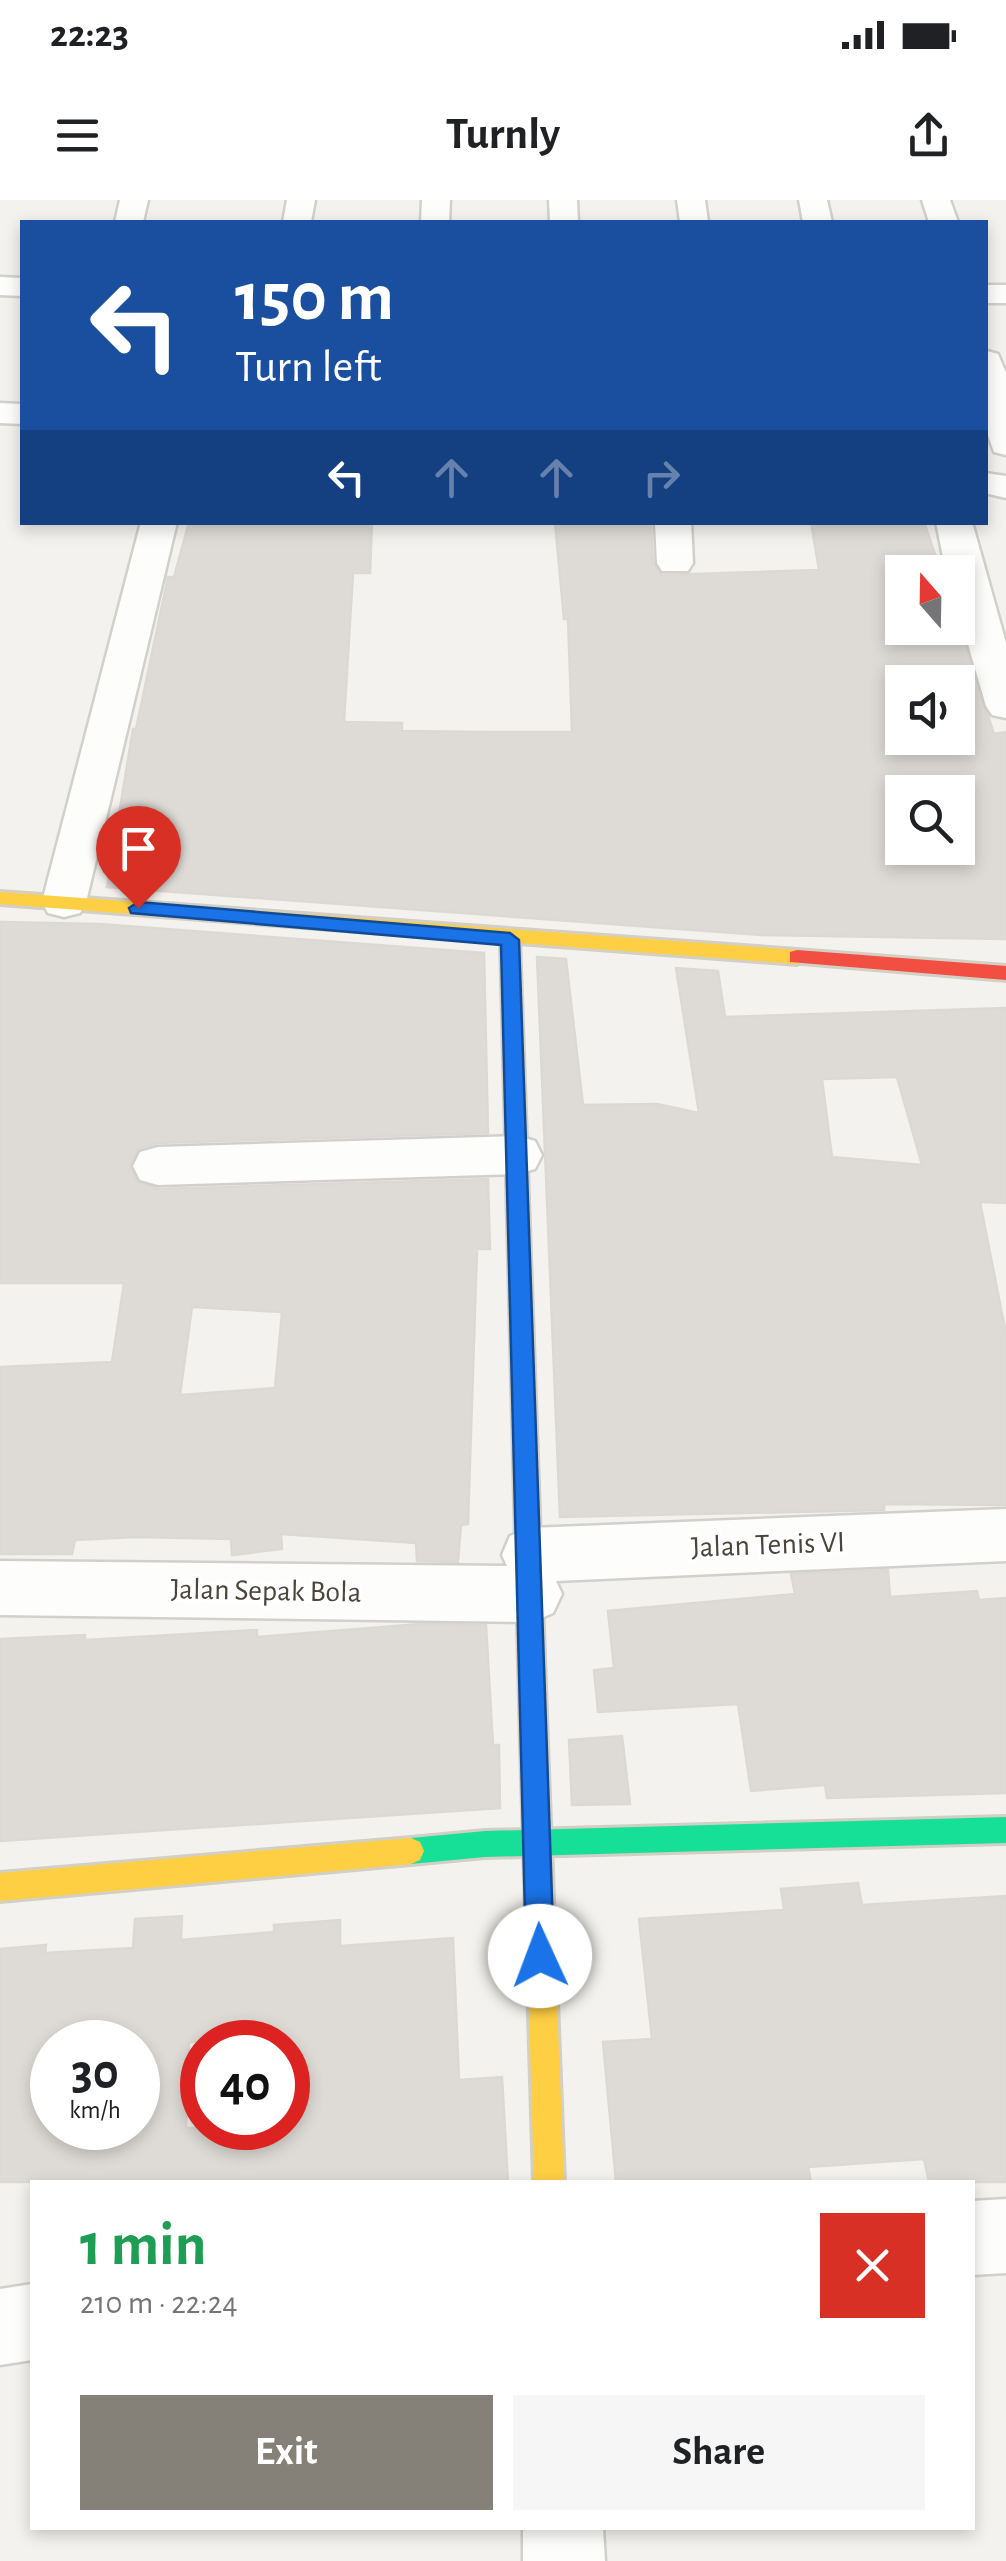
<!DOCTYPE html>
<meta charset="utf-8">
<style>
body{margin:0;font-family:"Alegreya Sans",sans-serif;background:#f6f6f6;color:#202124;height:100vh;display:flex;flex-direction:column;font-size:38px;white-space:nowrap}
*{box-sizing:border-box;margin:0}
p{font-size:32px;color:#757577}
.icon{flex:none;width:55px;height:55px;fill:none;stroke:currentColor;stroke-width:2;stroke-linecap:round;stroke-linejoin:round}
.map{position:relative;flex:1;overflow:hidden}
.drawer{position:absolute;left:30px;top:1980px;width:945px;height:350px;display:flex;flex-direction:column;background:#fff;border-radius:0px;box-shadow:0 5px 15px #0003}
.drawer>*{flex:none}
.hud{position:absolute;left:20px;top:20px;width:968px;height:305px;border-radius:0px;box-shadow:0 5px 15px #0003;background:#1a4fa0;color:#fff;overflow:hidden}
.needle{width:65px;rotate:340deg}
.controls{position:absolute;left:885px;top:355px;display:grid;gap:20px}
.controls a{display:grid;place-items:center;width:90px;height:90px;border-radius:0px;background:#fff;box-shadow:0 5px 15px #0003;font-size:50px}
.speed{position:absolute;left:30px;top:1820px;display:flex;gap:20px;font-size:50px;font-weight:700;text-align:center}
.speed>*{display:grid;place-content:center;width:130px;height:130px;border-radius:50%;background:#fff;box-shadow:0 5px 15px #0003;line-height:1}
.speed small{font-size:25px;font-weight:400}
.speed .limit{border:15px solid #d22;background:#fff;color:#111}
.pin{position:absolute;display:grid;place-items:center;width:85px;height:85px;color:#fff;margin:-102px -42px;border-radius:50% 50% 50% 0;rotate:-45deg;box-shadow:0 0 10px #0007}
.pin .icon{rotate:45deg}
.me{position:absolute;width:110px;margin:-55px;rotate:358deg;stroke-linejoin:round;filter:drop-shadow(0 0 8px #0008)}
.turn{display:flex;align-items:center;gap:35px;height:210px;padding:0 50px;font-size:45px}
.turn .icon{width:130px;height:130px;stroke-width:2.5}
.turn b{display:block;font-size:70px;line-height:85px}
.lanes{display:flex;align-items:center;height:95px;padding:0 50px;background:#0003;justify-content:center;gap:50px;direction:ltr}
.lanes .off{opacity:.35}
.round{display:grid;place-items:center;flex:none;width:105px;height:105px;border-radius:0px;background:#f6f6f6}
.summary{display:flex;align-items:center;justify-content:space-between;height:170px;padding:0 50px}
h1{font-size:60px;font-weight:700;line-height:75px;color:#1e9e55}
.cta{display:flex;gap:20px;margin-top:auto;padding:20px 50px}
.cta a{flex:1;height:115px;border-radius:0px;background:#868178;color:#fff;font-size:40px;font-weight:700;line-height:115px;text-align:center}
.cta a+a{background:#f6f6f6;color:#202124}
.status{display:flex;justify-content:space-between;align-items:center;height:70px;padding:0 50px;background:#fff;direction:ltr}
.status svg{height:28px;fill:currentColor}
header{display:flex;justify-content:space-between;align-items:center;height:130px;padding:0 50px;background:#fff;font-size:45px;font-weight:700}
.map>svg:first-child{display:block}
.building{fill:#dedbd6;stroke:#dcd9d4;stroke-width:2.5;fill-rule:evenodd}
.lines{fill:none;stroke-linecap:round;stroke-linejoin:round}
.street-casing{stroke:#d2d0cb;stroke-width:5}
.fast-casing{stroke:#d3cfc5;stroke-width:6}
.slow-casing{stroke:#d3cfc5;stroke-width:6}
.jam-casing{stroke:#d3cfc5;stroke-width:6}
.street{fill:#fdfdfc;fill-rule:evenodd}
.fast{fill:#16e098;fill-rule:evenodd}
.slow{fill:#ffcf43;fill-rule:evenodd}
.jam{fill:#f24e42;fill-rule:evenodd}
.route{fill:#1a73e8;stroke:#114b97;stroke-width:2.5}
.labels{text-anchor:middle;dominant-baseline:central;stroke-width:8;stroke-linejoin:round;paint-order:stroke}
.street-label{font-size:30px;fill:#4b4439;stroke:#fff}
</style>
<div class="status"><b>22:23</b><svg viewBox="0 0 49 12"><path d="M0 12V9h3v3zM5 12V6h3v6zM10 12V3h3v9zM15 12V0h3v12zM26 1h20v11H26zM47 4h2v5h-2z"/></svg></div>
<header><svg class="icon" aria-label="menu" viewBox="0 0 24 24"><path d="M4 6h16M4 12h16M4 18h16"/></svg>Turnly<svg class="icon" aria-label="share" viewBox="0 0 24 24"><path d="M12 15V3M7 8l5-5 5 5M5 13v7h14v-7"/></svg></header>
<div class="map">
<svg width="1006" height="2361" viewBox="0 0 1006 2361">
<rect width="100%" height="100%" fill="#f4f2ee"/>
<!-- building -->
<path class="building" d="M189,322h183l-2,51h-17l-9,149 58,1v8l86,1h84l-4,-113h-4l-9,-97h96l2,41 9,12 157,-5 -8,-48h113l17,50h-39v56h56v-4l36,110 12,-2v207l-245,-4 -654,-48 26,-158h3l32,-152h6zM902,482h56v56h-56zM902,592h56v56h-56z
M0,722l100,2 384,29 4,180 -330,10 -19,5 -9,16 7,18 21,7 330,-10 2,70h-13l-9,275 -7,1 -3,37 -41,-1 -1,-18 -135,-9 1,15 -50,6 -1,-16 -95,-2 -61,3 -3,14h-72v-187l112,-5 12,-79h-124zM192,1107l90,5 -7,76 -95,7z
M537,757l29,2 17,146 74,-1 42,9 -23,-145 42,3 7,46 281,-9v195l-26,-1 26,132v171l-122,-1v6l-324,7zM897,877l25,88 -90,-8 -10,-78z
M888,1370l2,27 87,-6 2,9 27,-2v195l-179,5 -2,-13 -74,6 -13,-87 -140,8 -4,-42 20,-2 -6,-57 187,-17 -4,-20z
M420,1424l66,1 7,120h6l1,63 -500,33v-202l85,-4v5l172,-10v7z
M622,1536l8,68 -58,1 -3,-65z
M858,1683l4,22 144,-9v286h-77l-5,-23 -116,8 3,15h-195l-13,-140 49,-3 -13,-120 145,-9 -3,-21z
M182,1716l-1,24 93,-8v-7l66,-5v26l113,-8 6,142 43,-3 6,105h-508v-233l46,-4 -1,8 88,-5 2,-29zM52,1842h86v86h-86zM189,1842h99v86h-102z"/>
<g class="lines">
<!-- street casing -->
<g class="street-casing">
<path id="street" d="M120,0h28l-5,22h-28z
M287,0h28l-4,22h-28z
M422,0h28l-1,22h-28z
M549,0h28l1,22h-28z
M677,0h28l3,22h-28z
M799,0h28l5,22h-29z
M922,0h28l8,22h-29z
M0,77l22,1v18l-22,-1z
M985,85h21v18h-21z
M987,151l11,3 8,19v82l-12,-3 -9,-25z
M0,203l22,1v20l-22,-1z
M985,273l21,3v22l-21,-5z
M141,322h36l-91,380 -6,11 -16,4 -16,-4 -6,-11z
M655,322h36l2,41 -5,8h-26l-5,-8z
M936,322h36l34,121v75l-14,-3 -6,-9 -28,-96v-38h-12z
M517,936l18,5 7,14 -7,14 -18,5 -359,11 -18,-5 -7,-14 7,-14 18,-5z
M1006,1309v52l-450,20 6,13 -9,19 -21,9 -532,-7v-54l507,5 -5,-11 8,-19 21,-8z
M1006,1999v74l-34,2v-74z
M32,2084v76l-32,5v-76z
M523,2328h80l2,33h-82z"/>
</g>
<!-- fast casing -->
<g class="fast-casing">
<path id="fast" d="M510,733l9,6 28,805 -4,9 -9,4 -9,-4 -4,-9 -20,-805z
M1006,1617v26l-521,14 -74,7 -9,-4 -4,-9 4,-9 9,-4 74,-7z"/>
</g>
<!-- slow casing -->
<g class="slow-casing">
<path id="slow" d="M0,692l797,58 9,7 -9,7 -797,-60z
M534,1531l9,4 4,9 17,438h-30l-13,-438 4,-9z
M411,1638l9,4 4,9 -4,9 -9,4 -411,37v-28z"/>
</g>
<!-- jam casing -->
<g class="jam-casing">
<path id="jam" d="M797,750l209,16v14l-216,-18v-10z"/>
</g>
<!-- street -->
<use href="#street" class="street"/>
<!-- fast -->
<use href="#fast" class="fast"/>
<!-- slow -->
<use href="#slow" class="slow"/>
<!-- jam -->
<use href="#jam" class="jam"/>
</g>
<!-- route -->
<path class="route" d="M138,702l372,31 9,7 35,1016 -4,10 -10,4 -10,-4 -4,-10 -25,-1011 -370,-32 -2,-5z"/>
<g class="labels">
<!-- street labels -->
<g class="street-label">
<text transform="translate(768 1345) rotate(-2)">Jalan Tenis VI</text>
<text transform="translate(266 1391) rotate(1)">Jalan Sepak Bola</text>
</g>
</g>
</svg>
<div class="controls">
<a><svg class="needle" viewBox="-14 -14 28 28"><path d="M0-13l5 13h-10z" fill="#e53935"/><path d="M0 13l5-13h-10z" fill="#757577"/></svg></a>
<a><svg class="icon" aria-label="sound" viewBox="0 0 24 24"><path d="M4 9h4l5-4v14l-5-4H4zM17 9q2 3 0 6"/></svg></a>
<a><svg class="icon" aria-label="search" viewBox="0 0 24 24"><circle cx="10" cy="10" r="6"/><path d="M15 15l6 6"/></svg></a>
</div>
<div class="speed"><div>30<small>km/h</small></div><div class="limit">40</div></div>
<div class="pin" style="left:138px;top:708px;background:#d93025"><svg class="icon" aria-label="arrive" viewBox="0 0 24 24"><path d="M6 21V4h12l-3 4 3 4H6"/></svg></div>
<svg class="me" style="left:540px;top:1756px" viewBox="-20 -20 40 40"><circle r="19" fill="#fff"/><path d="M0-13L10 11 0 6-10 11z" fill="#1a73e8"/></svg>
<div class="hud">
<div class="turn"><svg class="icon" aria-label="left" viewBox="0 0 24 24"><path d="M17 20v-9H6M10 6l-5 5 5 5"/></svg><div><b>150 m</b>Turn left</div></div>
<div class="lanes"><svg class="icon" aria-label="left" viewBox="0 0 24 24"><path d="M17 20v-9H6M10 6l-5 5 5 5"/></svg><svg class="icon off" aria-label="ahead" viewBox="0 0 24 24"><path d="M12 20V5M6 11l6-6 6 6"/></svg><svg class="icon off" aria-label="ahead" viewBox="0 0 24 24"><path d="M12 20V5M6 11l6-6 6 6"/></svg><svg class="icon off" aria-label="right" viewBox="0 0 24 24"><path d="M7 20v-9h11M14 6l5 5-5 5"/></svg></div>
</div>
<section class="drawer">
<div class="summary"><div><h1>1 min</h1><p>210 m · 22:24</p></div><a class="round" style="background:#d93025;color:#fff"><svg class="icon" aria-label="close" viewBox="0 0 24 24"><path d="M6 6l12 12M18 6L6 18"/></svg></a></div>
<div class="cta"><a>Exit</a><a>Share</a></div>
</section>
</div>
